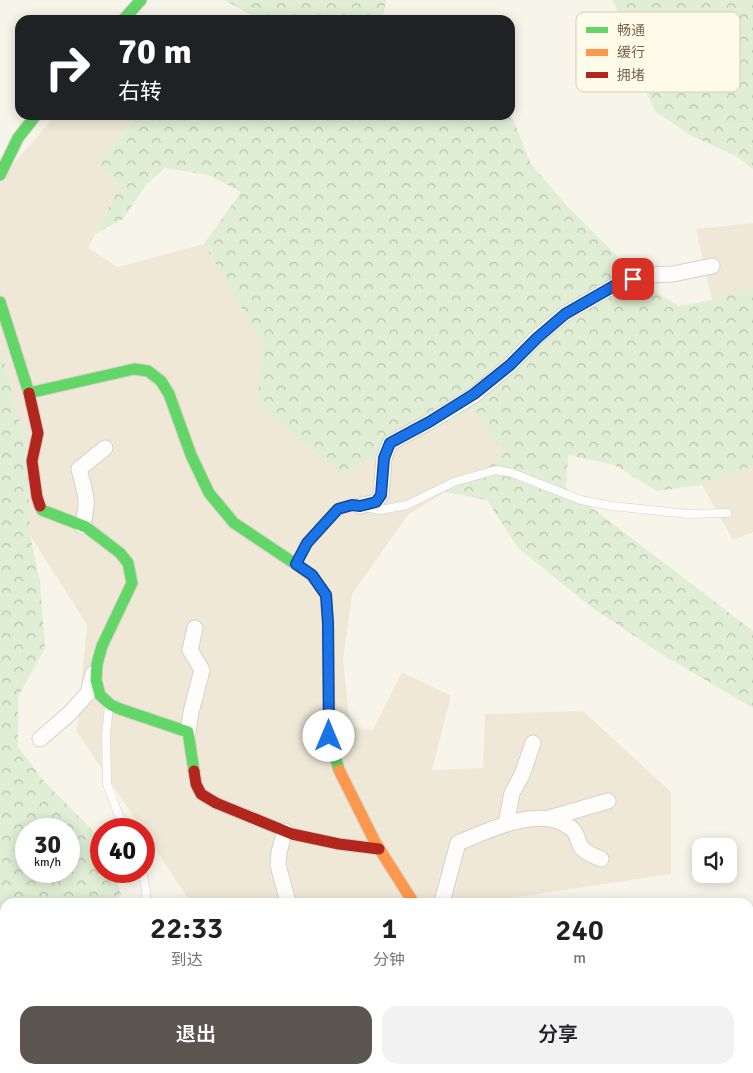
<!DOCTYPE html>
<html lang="zh">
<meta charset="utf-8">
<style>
body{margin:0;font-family:Signika,"Noto Sans SC",sans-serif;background:#f2f2f2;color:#202124;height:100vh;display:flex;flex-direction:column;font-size:19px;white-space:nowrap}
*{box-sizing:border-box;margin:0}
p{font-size:16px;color:#757577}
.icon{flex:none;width:28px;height:28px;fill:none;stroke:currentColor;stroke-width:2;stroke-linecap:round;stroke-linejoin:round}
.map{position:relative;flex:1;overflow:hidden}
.sheet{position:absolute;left:0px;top:898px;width:754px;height:176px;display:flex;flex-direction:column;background:#fff;border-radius:15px 15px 0 0;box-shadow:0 2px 12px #0003}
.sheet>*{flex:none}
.top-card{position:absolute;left:15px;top:15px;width:500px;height:105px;border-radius:15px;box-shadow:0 2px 12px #0003;background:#202124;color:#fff;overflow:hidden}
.controls{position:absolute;left:692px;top:838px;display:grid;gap:10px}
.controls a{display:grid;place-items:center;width:45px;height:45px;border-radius:10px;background:#fff;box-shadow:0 2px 12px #0003;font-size:25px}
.speed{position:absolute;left:15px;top:818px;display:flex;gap:10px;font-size:25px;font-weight:700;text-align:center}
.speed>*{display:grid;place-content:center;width:65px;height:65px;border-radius:50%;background:#fff;box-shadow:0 2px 12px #0003;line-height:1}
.speed small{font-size:12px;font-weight:400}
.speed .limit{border:8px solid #d22;background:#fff;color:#111}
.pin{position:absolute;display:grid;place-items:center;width:42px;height:42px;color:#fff;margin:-21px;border-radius:10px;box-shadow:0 2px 8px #0006}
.me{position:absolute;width:55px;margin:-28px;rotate:0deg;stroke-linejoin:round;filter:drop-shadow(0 0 4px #0008)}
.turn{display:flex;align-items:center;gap:18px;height:105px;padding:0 20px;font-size:22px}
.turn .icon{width:65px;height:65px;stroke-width:2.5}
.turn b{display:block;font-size:35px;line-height:42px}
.eta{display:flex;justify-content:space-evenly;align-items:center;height:85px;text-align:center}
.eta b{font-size:30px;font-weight:600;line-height:35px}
.action{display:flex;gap:10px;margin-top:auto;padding:10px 20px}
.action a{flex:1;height:58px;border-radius:15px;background:#5a554e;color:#fff;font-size:20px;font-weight:600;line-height:58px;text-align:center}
.action a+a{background:#f2f2f2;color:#202124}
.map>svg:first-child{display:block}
.residential{fill:#f0e8d7}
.forest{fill:url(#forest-crowns);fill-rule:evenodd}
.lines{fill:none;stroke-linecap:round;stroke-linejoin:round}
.lane-casing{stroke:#d6d1c8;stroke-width:9}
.street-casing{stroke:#d6d1c8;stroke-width:17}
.fast-casing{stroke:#d7d1c8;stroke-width:13}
.slow-casing{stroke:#d7d1c8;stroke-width:13}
.jam-casing{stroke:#d7d1c8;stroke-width:13}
.lane{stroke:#fefdfc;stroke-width:8}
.street{stroke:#fefdfc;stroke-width:15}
.fast{stroke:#63d668;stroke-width:11}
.slow{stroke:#ff974d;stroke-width:11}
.jam{stroke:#b3261e;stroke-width:11}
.route-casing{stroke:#114b97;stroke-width:12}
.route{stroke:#1a73e8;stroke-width:9}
.key{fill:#fffbeb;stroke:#d6cdbb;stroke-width:1}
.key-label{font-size:14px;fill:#75614a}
</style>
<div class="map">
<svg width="753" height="1073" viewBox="0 0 753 1073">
<defs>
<pattern id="forest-crowns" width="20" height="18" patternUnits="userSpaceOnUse" patternTransform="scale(1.25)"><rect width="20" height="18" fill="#dfeed5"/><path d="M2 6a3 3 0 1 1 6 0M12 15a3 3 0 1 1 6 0" fill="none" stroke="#b9c4af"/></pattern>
</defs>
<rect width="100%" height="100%" fill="#f7f4ea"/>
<!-- residential -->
<path class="residential" d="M56,115h83l-41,47 22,24 -32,62 30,19 86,-23 59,101 -6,58 83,71 135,-65 29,46 -96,60 -56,79 -9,66 7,67 23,3 29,-58 49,24 -19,74 51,-2 2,-54 98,-3 88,81v82l-186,28h-223l-1,-4 -72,2 -45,-68v-3h-2l-65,-97 10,-107 -57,-90 -3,-86 -27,-102v-168z
M753,223v65l-41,12 -16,-71z
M753,466v66l-20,8 -31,-55z
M411,1069h95l2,4h-96z"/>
<!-- forest -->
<path class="forest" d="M224,0h162l-4,20h-122z
M612,0h141v169l-17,-13 -46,-21 -34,-23 -22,-43 -7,-40z
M510,111l21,53 36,42 80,80 31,20 34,-6 41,-12v178l-51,19 -46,6 -41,-26 -47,-10 -2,33 187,143v77l-90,-53 -73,-49 -72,-58 -31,-48 -42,-8 59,-37 -29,-46 -135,65 -83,-71 6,-58 -59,-101 37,-52 -32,-17 -44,-7 -19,17 -23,34 -28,15 25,-48 -22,-24 41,-47h371z
M0,347l27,102 3,86 10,47 5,66 -27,49v50l26,34 57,58v32h12l8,23 -6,8h-110v167h406l1,4h-412zM26,829h43v42h-43z"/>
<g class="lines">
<!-- lane casing -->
<g class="lane-casing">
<path id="lane" d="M297,562l10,-19 32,-34 13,-4 29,5 26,-5 47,-23 42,-12 16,3 69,27 31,6 76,8 39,-1
M109,706l-3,29 1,49 17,45
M142,871l4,19v12"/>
</g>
<!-- street casing -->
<g class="street-casing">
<path id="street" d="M360,506l16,-4 5,-7 3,-37 6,-15 39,-21 45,-27 36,-30 27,-28 28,-23 54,-31 29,-8 25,-1 39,-8
M82,526c8,-25 3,-33 -3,-57l26,-21
M188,732l3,-20 11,-42 -12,-20 5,-22
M40,739l29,-25 19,-21 5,-19
M549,818l59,-17
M506,824l6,-31 10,-18 11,-32
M285,831l-6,21 -1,13 10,37
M442,902l16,-59c32,-13 82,-39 113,-15 7,5 6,13 10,19 4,6 14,9 20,12
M425,1069v4"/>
</g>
<!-- fast casing -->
<g class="fast-casing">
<path id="fast" d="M123,20l18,-20
M0,175l18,-37 18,-23
M0,302l29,91 105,-24 14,2 13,10 8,13 22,61 18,38 25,30 78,52 14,20 2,28 1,113 10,34
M40,506l2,4 44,17 34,26 8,10 4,20 -30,63 -5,18 -1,16 4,15 11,10 9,4 68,23 6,39"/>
</g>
<!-- slow casing -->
<g class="slow-casing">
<path id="slow" d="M339,770l36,72 38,60"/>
</g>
<!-- jam casing -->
<g class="jam-casing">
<path id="jam" d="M29,393l9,40 -6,28 5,36 3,9
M194,771l2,13 5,10 15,9 76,31 47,10 40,5
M514,1069l2,4"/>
</g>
<!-- lane -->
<use href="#lane" class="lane"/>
<!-- street -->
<use href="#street" class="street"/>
<!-- fast -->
<use href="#fast" class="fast"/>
<!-- slow -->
<use href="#slow" class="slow"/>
<!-- jam -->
<use href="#jam" class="jam"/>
</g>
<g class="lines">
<!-- route casing -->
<g class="route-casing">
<path id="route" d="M329,736l-1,-113 -2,-28 -14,-20 -16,-11 11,-21 31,-34 14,-4 8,1 16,-4 5,-7 3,-37 6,-15 39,-21 45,-28 36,-29 27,-27 28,-24 54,-31 14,-4"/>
</g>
<!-- route -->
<use href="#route" class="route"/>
</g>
<!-- legend -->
<rect x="576" y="12" width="164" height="80" rx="8" class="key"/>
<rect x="586" y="27" width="22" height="6" fill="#63d668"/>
<rect x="586" y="49" width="22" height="7" fill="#ff974d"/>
<rect x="586" y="72" width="22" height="6" fill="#b3261e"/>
<g class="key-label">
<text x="617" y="35">畅通</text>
<text x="617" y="57">缓行</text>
<text x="617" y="80">拥堵</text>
</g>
</svg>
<div class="controls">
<a><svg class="icon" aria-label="sound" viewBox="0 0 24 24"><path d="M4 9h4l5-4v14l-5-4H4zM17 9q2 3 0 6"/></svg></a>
</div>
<div class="speed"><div>30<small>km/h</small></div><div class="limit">40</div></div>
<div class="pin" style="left:633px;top:279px;background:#d93025"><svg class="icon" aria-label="arrive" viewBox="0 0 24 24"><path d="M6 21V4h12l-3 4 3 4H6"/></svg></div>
<svg class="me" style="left:329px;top:736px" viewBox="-20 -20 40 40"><circle r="19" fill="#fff"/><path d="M0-13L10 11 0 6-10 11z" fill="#1a73e8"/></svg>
<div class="top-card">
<div class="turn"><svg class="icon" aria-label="right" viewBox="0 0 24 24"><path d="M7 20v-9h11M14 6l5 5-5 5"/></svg><div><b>70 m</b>右转</div></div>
</div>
<section class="sheet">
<div class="eta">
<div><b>22:33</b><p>到达</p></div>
<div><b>1</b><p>分钟</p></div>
<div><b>240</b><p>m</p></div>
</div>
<div class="action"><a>退出</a><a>分享</a></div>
</section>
</div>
